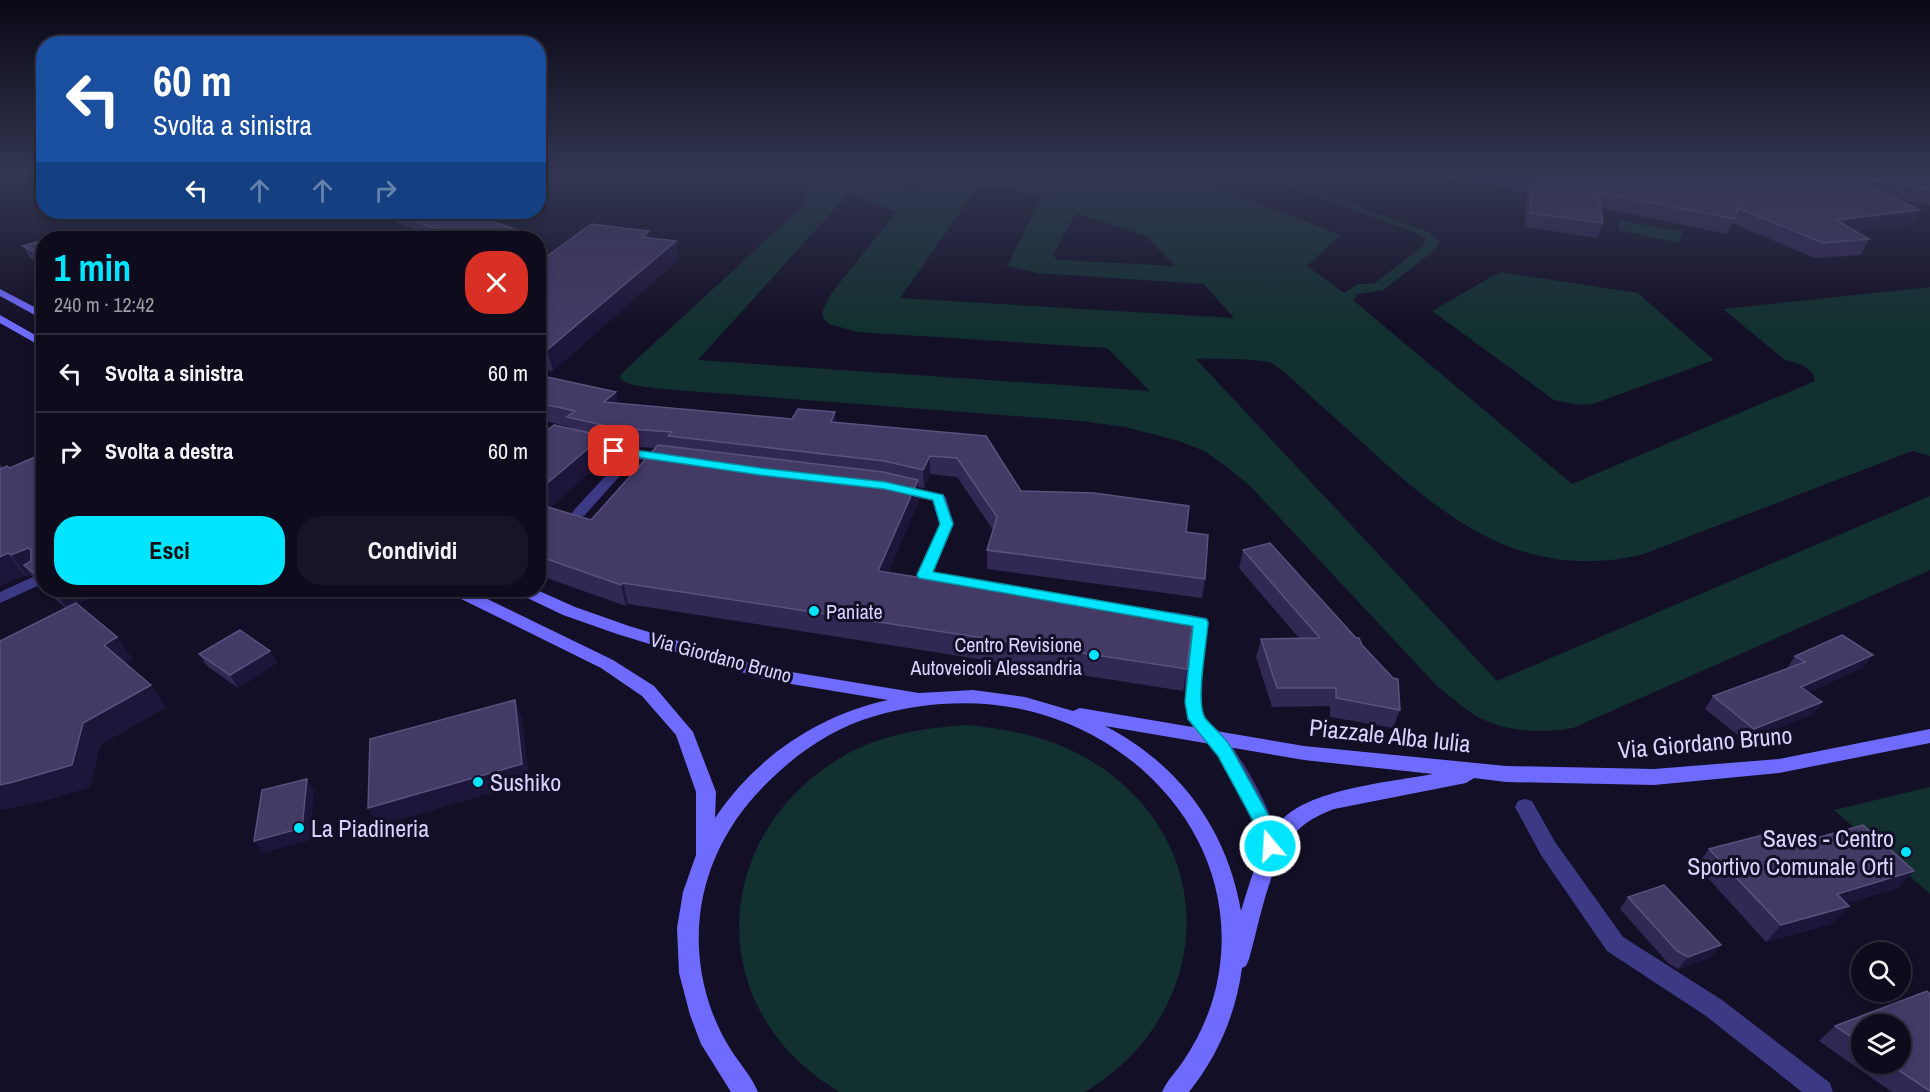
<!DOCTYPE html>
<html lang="it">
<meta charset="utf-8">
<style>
body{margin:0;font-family:"Archivo Narrow",sans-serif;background:#171425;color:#f1f3f6;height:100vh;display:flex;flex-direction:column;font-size:22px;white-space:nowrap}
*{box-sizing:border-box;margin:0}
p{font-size:20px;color:#9b9ba3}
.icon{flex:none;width:33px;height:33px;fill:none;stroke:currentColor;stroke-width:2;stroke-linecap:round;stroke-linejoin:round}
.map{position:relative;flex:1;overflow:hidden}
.details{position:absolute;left:36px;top:231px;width:510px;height:366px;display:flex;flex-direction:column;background:#0e0b1c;border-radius:24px;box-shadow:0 3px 9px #0003,0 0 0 2px #2e2b3b}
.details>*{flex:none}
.hud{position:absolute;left:36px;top:36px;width:510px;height:183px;border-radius:24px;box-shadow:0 3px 9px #0003,0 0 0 2px #2e2b3b;background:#1a4fa0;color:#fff;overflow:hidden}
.controls{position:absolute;left:1851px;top:942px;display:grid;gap:12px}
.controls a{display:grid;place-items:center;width:60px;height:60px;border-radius:50%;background:#0e0b1c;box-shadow:0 3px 9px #0003,0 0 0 2px #2e2b3b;font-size:30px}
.pin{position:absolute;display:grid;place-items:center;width:51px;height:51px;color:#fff;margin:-26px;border-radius:12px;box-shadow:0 3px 9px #0006}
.me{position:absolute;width:66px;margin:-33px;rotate:342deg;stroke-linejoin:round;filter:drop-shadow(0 0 4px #0008)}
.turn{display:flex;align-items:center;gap:21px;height:126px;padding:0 18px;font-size:27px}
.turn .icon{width:78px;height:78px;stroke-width:2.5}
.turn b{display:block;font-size:42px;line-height:51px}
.lanes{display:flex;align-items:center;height:57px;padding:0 18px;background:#0003;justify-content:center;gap:30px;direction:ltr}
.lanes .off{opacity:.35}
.round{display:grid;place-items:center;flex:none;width:63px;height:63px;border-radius:24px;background:#171425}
.summary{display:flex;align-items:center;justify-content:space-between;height:102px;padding:0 18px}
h1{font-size:36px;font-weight:700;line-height:45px;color:#00e5ff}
.action{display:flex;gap:12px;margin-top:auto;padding:12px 18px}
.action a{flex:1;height:69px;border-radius:24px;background:#00e5ff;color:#111;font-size:24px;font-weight:700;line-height:69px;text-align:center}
.action a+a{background:#171425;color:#f1f3f6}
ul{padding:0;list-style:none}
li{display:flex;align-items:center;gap:18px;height:78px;padding:0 18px;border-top:2px solid #2e2b3b}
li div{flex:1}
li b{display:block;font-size:22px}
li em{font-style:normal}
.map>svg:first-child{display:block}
.green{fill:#12302f;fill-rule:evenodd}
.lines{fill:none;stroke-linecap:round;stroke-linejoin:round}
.lane{fill:#3d3a85;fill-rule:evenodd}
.street{fill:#3d3a85;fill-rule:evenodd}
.secondary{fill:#6f6bff;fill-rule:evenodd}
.wall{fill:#312854;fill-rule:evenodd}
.shaded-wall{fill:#1d163a}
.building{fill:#433a66;stroke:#5a527e;stroke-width:1.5}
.route{fill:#00e5ff;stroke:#0095a6;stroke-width:1.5}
.poi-dot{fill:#00e5ff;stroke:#130f26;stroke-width:2}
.labels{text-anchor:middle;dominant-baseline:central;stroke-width:6;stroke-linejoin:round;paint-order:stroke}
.poi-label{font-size:20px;fill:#d9d4ff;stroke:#130f26;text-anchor:start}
.street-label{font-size:20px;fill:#d9d4ff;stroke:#130f26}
.near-street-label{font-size:24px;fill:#d9d4ff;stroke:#130f26}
.near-poi-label{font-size:24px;fill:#d9d4ff;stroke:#130f26;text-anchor:start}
</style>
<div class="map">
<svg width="1930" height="1092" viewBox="0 0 1930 1092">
<rect width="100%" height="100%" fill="#130f26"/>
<!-- green -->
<path class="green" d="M803,175h68l48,16 11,-16h257l153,60 -33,31 37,27 14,-9 17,-1 49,-38 1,-7 -11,-6 -155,-57h12l157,57 12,9 -4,8 -53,41 -25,4 -5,6 219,184 243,-103c-1,-14 -18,-18 -30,-21l-62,-51 207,-22v169l-18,-5 -271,104c-141,31 -220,-61 -316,-146 -10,-8 -47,-45 -56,-47 -13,-3 -58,-4 -73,-3l301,322 433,-185v74l-357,158c-33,6 -74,4 -103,-16 -12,-8 -22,-18 -33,-26l-186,-199 -25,-21 -22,-15 -25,-10 -54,-14 -45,-6 -419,-32 -28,-4 -12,-5 -1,-4 4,-5 178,-164 5,-18zM980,184l62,12 -35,70 30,7 167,11 30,34 -334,-20zM850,192l46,20 -65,82 -9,18 1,6 6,6 28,8 250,16 43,43 -452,-31zM1076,213l70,23 29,30 -118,-6 -4,-5z
M1618,220l64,12 -3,11 -60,-13z
M1500,272l138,21 76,67 -121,44 -15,1 -24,-5 -122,-89z
M966,725c43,4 84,12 122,34 136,80 128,254 -3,333h-245c-136,-79 -133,-253 0,-334 38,-23 82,-30 126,-33z
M1930,787v107l-96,-84z"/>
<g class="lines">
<!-- lane -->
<path class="lane" d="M588,441c13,3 83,14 87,18l-7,4 -33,-4 -51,57 -5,1 -7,-4 2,-3 49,-53 -40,-9 -2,-3 2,-3z
M900,485l44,10 2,3 8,26 -21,48 151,26 6,1 2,4 -2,4 -6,1 -165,-29 -3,-4 24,-51 -7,-23 -38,-9 -2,-3 2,-3z
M1173,612l34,6 2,4c-3,25 -13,69 -5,92 3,10 15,15 22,24 17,23 64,97 50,125l-7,3 -7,-3 -7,-34 -19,-44 -24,-39 -18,-17 -7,-11 -2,-32 7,-60 -25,-4 -2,-4 2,-4z"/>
<!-- street -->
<path class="street" d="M368,230l18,6 2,2c-8,1 -18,1 -25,-5z
M44,572v11l-44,20v-11z
M1525,799l7,2 23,41 68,95 99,63 108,83 3,9h-31l-96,-76 -99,-65 -66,-96 -26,-48 3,-6z"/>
<!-- secondary -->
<path class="secondary" d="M0,289l44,23v8l-44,-24z
M0,315l44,25v8l-44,-25z
M449,590h20l144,70 41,26 39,46 23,60 -1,26c40,-60 103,-103 173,-118l-121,-20 -150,-46 -54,-19 -44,-21 -2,-4h20l38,17 54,19 138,42 152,25 54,-3 52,7 48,14 7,-3 224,38 202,20 148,3 125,-10 151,-30v14l-151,30 -125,12 -148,-3 -32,-4 -8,5 -132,26c-13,5 -26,11 -36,21 -28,28 -38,91 -49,129l-3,7 -4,2c-6,45 -24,88 -53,124h-27c5,-12 15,-21 22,-32 18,-27 30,-56 35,-88 20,-126 -74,-235 -194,-262 -48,-11 -102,-8 -150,6 -43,12 -81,39 -112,71 -43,44 -67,100 -64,162 2,36 13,71 32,101 9,14 21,27 27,42h-27l-30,-48 -11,-29 -11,-42 -2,-45 6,-36 13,-37v-63l-20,-57 -34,-39 -41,-28 -150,-74zM1105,726l199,34 129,14c-42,8 -127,15 -154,49 -20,25 -29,59 -38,88 -14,-82 -62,-147 -136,-185z"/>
</g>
<!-- wall -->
<path class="wall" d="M1435,175h495v30l-29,-5 11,25 -56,6 13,8 -8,16 -46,3 -83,-35 -5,11 -126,-26 2,15 -6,15 -72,-11 2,-34z
M395,214l146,24 3,10 -6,2v-12h-100l-40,-15z
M650,238l29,21 -126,112 -15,-2v-106z
M44,240v25l-14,-7 -7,-12z
M538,375l80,28 174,16 43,-7 1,10 150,14 35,55 165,41 19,47 -3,19 -215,-29v-19l6,-20 -36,-53 -27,-3 -6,14 -6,-1 1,13 -31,73 299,96 -4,22 -555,-87 -2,2 -88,-31v-138l32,-8 -1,-2 -31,-8zM605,443l15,3 35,2 -64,72 -41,-13 58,-51z
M44,453v137h62l-29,14 40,33 15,22 -7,4 41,44 -66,38 -10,42 -58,17 34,-196 -26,-21 -9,-12 -4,2 -3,-2 -24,11v-122l3,4h7z
M1243,550l119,95 38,65 -7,18 -63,-11v-11l-58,1 -16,-50 5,-18 38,-1 -60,-70z
M199,654l78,9 -39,25 -31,-22z
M1795,656l69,11 -55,25 13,10 -9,12 -68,27 -40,-32 8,-13 75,-27 -1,-1z
M1788,846l110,42 -51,15 -13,20 -68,19 -69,-76 12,-17z
M1628,897l83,60 -33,12 -10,-6 -48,-54z
M1927,991l3,3v98h-38l-73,-51 16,-15zM1862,1024h38v40h-38z"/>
<!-- shaded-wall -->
<path class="shaded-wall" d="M1920,210l-8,15 -83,9 7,-14z
M649,231l3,18 -10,-12z
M541,238l3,10 -6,2v-10z
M676,241l3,18 -126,112 -6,-21z
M616,392l4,17 -16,-7z
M835,412l2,17 -6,-7z
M603,436l5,20 -70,61v-26z
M930,456v18l-6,14 -1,-18z
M918,480l1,20 -39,92 -2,-21z
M28,548l15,22 -19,-5 7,10 -4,2 -16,-22z
M8,553l16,22 -24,11v-29z
M623,583l5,21 -2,2 -5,-21z
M53,590h53l-39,19z
M117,637l15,22 -13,7 -15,-21z
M270,651l7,12 -39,25 -8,-13z
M1873,655l-9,12 -71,32 8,-12z
M151,685l15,22 -66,38 -10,42 -58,17 -32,6v-25l83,-62z
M515,700l7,19 8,63 -152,44 -10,-18z
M1822,702l-9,12 -68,27 9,-12z
M307,779l7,12 -4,49 -47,13 -9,-12z
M1914,871l-16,17 -76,23 15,-17z
M1849,906l-15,17 -68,19 15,-17z
M1721,945l-10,12 -33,12 10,-12z"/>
<!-- building -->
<path class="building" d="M1509,175h421v15l-78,-13 68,33 -84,10 33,19 -46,4 -85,-35 -4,11 -135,-26 4,30 -73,-10 2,-34z
M401,212h64l76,26 -3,2v-2h-77l-66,-24z
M591,224l58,7 -7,6 34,4 -129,109 -9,-1v-86z
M60,235l8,3h-21z
M44,240v17l-21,-11z
M538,375l78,17 -12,10 188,17 6,-10 37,3 -4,10 155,14 35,55 73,2 95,13 -3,26 22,3 -3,44 -218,-29 10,-33 -40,-59 -27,-2 -7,14 -39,-9 -216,-25 4,-4 -57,-4 -48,-11 8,-6 -37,-8z
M554,425l49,11 -65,55v-54z
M658,445l225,27 35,8 -40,91 314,49 -5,49 -564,-86 -2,2 -83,-29v-52l53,16z
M44,453v128l-20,-16 7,-4v-11l-3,-2 -17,7 -3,-2 -8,4v-88l7,-3 3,2z
M1270,543l86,95h3l3,7 31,33 5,1 2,31 -64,-12v-10h-59l-16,-49 59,-1 -77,-88z
M76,603l41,34 -13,8 47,40 -68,38 -11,42 -59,17 -13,3v-144z
M240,630l30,21 -40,24 -31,-21z
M1842,635l31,20 -72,32 21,15 -68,27 -41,-33 92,-34 -10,-6z
M515,700l7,64 -154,44 2,-69z
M307,779l-5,49 -48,13 8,-51z
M1863,825l51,46 -77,23 12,12 -68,19 -72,-76 65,-17 14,14z
M1664,885l57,60 -33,12 -11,-6 -49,-54z
M1927,991l3,3v97l-41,-27h11v-40h-38v20l-27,-18z"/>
<!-- sky -->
<linearGradient id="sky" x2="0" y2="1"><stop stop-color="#0a0815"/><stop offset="0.53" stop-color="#333752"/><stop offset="1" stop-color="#333752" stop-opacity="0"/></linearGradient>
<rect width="1930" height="328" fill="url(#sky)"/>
<!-- route -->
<path class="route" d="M614,447l146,21 125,14 58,13 10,29 -20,48 273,47 2,3c-1,20 -13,81 -3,96 8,10 18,17 25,28l45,81 4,19 -3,5 -6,2 -7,-2 -6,-23 -39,-72 -30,-37 -3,-17 8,-76 -274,-48 -2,-3 23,-51 -7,-24 -48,-11 -125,-14 -150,-22 -2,-2z"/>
<!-- markers -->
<g class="poi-dot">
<circle cx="814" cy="611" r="6"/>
<circle cx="1094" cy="655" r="6"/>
<circle cx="478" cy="782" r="6"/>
<circle cx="299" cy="828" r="6"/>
<circle cx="1906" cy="852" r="6"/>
</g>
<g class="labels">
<!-- poi labels -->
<g class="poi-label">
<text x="826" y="611">Paniate</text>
<text x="1082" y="644" text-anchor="end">Centro Revisione<tspan x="1082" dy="23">Autoveicoli Alessandria</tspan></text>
</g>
<!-- street labels -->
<g class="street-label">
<text transform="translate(721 657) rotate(15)">Via Giordano Bruno</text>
</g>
<!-- near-street labels -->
<g class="near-street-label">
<text transform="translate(1390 735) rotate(6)">Piazzale Alba Iulia</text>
<text transform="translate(1705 742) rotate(-5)">Via Giordano Bruno</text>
</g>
<!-- near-poi labels -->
<g class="near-poi-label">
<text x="490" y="782">Sushiko</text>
<text x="311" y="828">La Piadineria</text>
<text x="1894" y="838" text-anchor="end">Saves - Centro<tspan x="1894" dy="28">Sportivo Comunale Orti</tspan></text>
</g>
</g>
</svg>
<div class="controls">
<a><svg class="icon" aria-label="search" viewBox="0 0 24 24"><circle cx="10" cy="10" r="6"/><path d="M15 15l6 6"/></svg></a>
<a><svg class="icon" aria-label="layers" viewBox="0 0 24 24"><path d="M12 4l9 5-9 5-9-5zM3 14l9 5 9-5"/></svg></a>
</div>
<div class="pin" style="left:614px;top:451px;background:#d93025"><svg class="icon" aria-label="arrive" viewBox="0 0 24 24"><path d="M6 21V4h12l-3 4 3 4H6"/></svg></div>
<svg class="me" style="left:1270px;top:846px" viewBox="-20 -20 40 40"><circle r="17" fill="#00e5ff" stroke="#fff" stroke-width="3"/><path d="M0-11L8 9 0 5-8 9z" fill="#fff"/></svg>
<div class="hud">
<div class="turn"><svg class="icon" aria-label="left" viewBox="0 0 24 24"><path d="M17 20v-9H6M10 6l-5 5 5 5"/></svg><div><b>60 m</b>Svolta a sinistra</div></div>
<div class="lanes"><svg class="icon" aria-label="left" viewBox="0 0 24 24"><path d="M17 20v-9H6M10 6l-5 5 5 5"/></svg><svg class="icon off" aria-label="ahead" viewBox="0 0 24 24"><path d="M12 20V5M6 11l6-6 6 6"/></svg><svg class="icon off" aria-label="ahead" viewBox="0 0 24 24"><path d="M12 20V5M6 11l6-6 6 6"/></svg><svg class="icon off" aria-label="right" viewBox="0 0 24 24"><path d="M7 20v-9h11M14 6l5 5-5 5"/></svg></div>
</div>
<section class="details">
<div class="summary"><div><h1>1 min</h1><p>240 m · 12:42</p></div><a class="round" style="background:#d93025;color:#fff"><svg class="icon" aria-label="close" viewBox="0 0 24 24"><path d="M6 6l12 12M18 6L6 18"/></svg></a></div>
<ul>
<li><svg class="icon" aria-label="left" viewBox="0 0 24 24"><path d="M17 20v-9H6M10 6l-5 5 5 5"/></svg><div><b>Svolta a sinistra</b></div><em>60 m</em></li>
<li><svg class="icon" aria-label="right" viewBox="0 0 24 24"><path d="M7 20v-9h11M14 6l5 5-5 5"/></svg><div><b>Svolta a destra</b></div><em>60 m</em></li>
</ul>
<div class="action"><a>Esci</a><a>Condividi</a></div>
</section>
</div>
